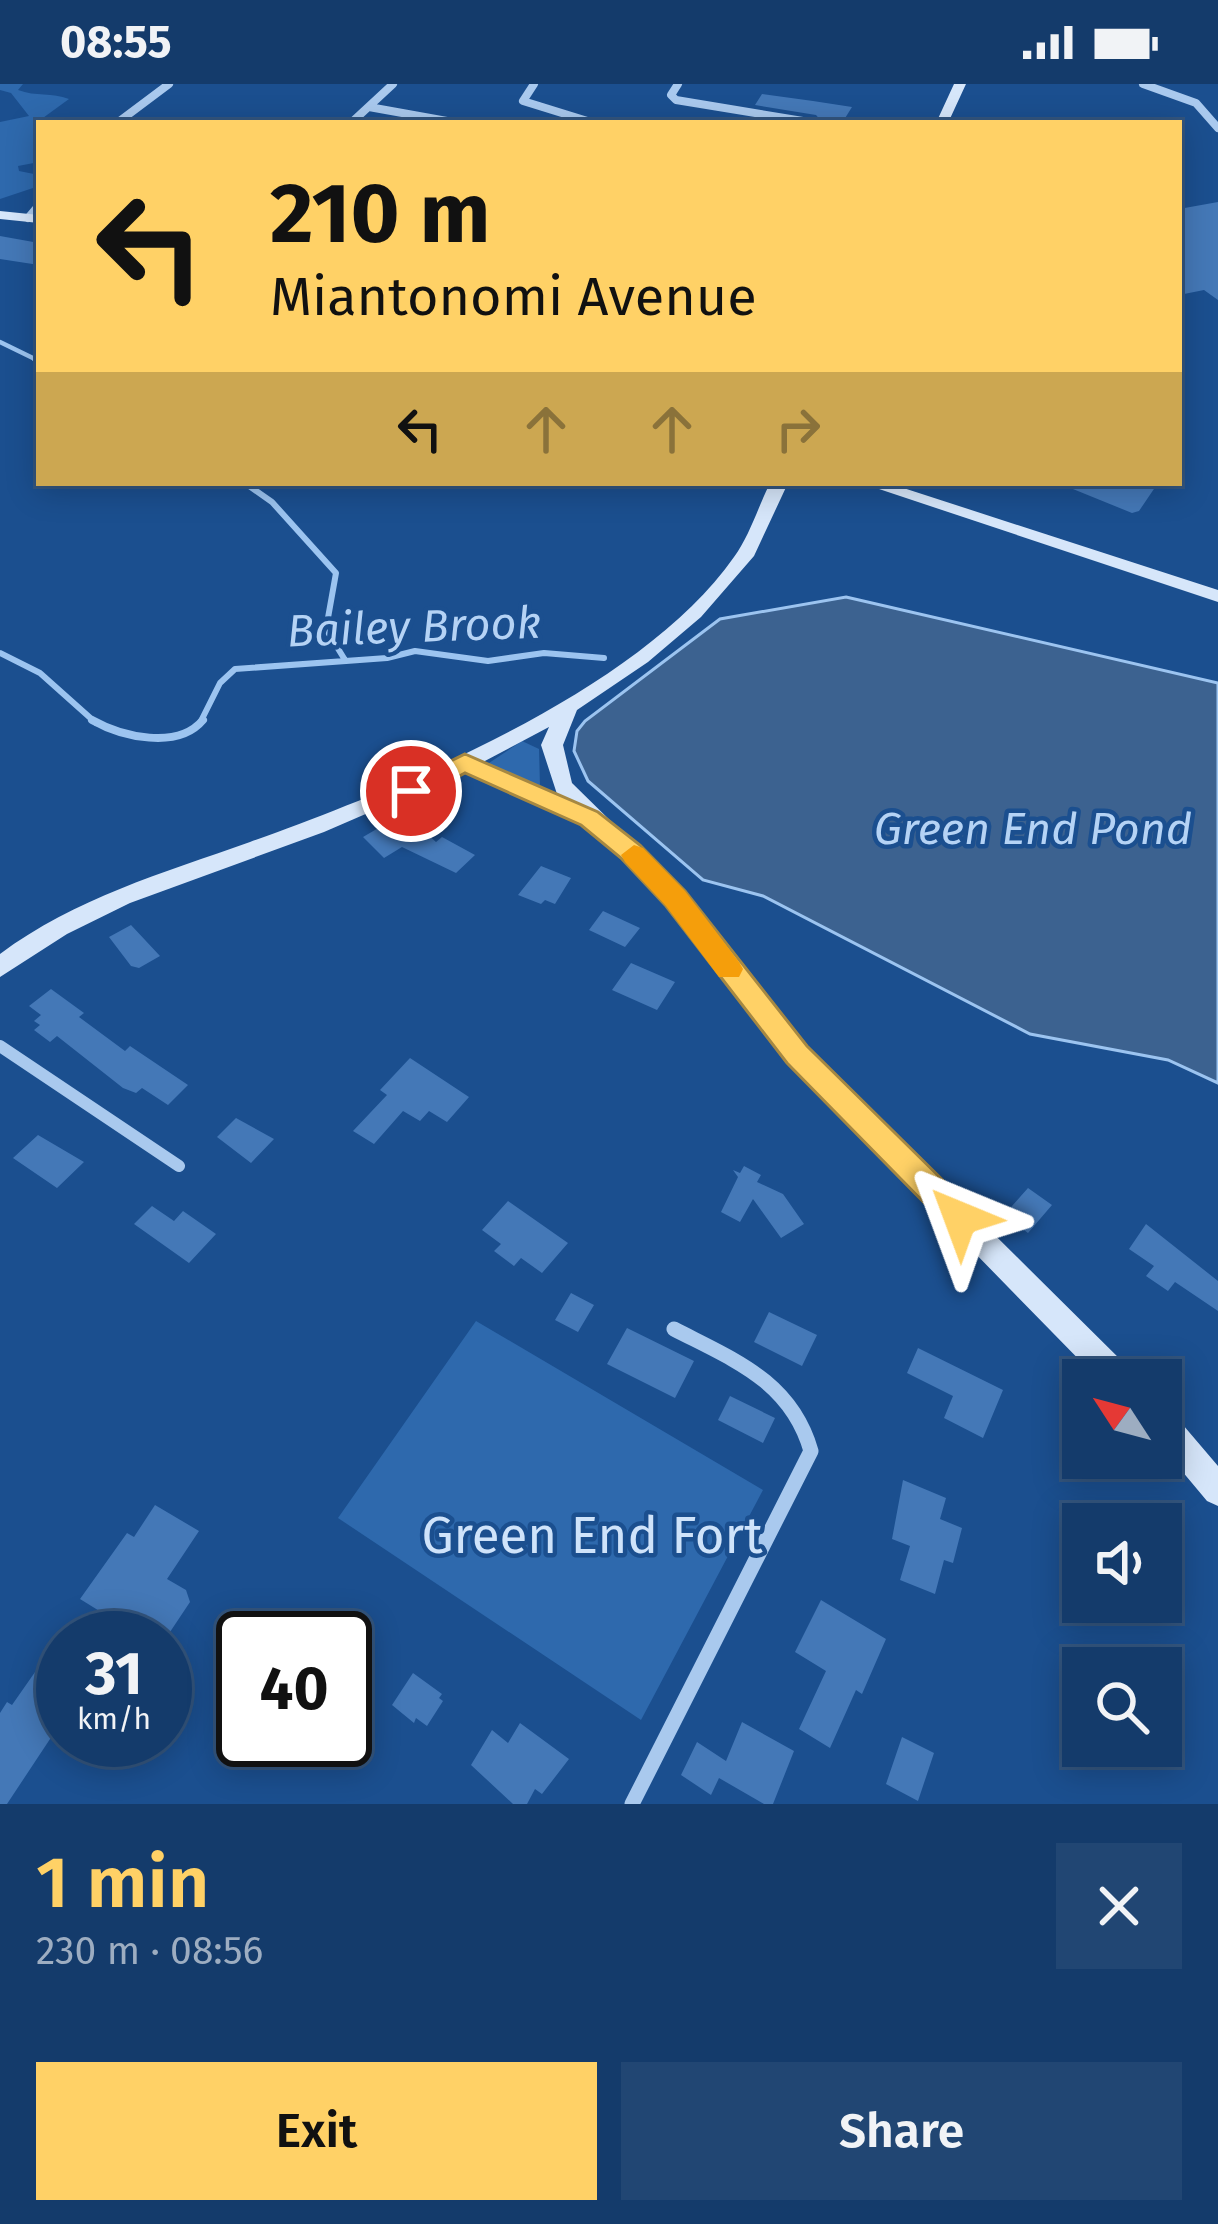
<!DOCTYPE html>
<meta charset="utf-8">
<style>
body{margin:0;font-family:"Fira Sans",sans-serif;background:#214673;color:#f1f3f6;height:100vh;display:flex;flex-direction:column;font-size:45px;white-space:nowrap}
*{box-sizing:border-box;margin:0}
p{font-size:39px;color:#9dadc1}
.icon{flex:none;width:66px;height:66px;fill:none;stroke:currentColor;stroke-width:2;stroke-linecap:round;stroke-linejoin:round}
.map{position:relative;height:1720px;overflow:hidden}
.sheet{display:flex;flex-direction:column;background:#143b6b;flex:1}
.sheet>*{flex:none}
.guide{position:absolute;left:36px;top:36px;width:1146px;height:366px;border-radius:0px;box-shadow:0 6px 30px #0003,0 0 0 3px #33557e;background:#ffd166;color:#111;overflow:hidden}
.needle{width:78px;rotate:306deg}
.buttons{position:absolute;left:1062px;top:1275px;display:grid;gap:24px}
.buttons a{display:grid;place-items:center;width:120px;height:120px;border-radius:0px;background:#143b6b;box-shadow:0 6px 30px #0003,0 0 0 3px #33557e;font-size:60px}
.speed{position:absolute;left:36px;top:1527px;display:flex;gap:24px;font-size:60px;font-weight:700;text-align:center}
.speed>*{display:grid;place-content:center;width:156px;height:156px;border-radius:50%;background:#143b6b;box-shadow:0 6px 30px #0003,0 0 0 3px #33557e;line-height:1}
.speed small{font-size:30px;font-weight:400}
.speed .limit{border:6px solid #111;border-radius:18px;background:#fff;color:#111}
.pin{position:absolute;display:grid;place-items:center;width:102px;height:102px;color:#fff;margin:-51px;border:6px solid #fff;border-radius:50%;box-shadow:0 3px 12px #0007}
.me{position:absolute;width:132px;margin:-66px;rotate:316deg;stroke-linejoin:round;filter:drop-shadow(0 0 9px #0008)}
.turn{display:flex;align-items:center;gap:42px;height:252px;padding:0 36px;font-size:54px}
.turn .icon{width:156px;height:156px;stroke-width:2.5}
.turn b{display:block;font-size:84px;line-height:102px}
.lanes{display:flex;align-items:center;height:114px;padding:0 36px;background:#0003;justify-content:center;gap:60px;direction:ltr}
.lanes .off{opacity:.35}
.round{display:grid;place-items:center;flex:none;width:126px;height:126px;border-radius:0px;background:#214673}
.overview{display:flex;align-items:center;justify-content:space-between;height:204px;padding:0 36px}
h1{font-size:72px;font-weight:600;line-height:90px;color:#ffd166}
.cta{display:flex;gap:24px;margin-top:auto;padding:24px 36px}
.cta a{flex:1;height:138px;border-radius:0px;background:#ffd166;color:#111;font-size:48px;font-weight:600;line-height:138px;text-align:center}
.cta a+a{background:#214673;color:#f1f3f6}
.status{display:flex;justify-content:space-between;align-items:center;height:84px;padding:0 60px;background:#143b6b;direction:ltr}
.status svg{height:33px;fill:currentColor}
.map>svg:first-child{display:block}
.green{fill:#2e69ad}
.water{fill:#3c6290;stroke:#9cc4f0;stroke-width:3}
.lines{fill:none;stroke-linecap:round;stroke-linejoin:round}
.stream-far2{stroke:#9cc4f0;stroke-width:4.5}
.stream-far1{stroke:#9cc4f0;stroke-width:6}
.stream{stroke:#9cc4f0;stroke-width:8}
.building{fill:#4478b7}
.street-far2{stroke:#a9c9ee;stroke-width:8}
.street-far1{stroke:#a9c9ee;stroke-width:12}
.street{stroke:#a9c9ee;stroke-width:15}
.secondary{fill:#d6e6fa;fill-rule:evenodd}
.route{fill:#ffd166;stroke:#a68842;stroke-width:3}
.slow{fill:#f59e0b}
.labels{text-anchor:middle;dominant-baseline:central;stroke-width:9;stroke-linejoin:round;paint-order:stroke}
.water-label{font-size:45px;font-style:italic;fill:#b5d3f5;stroke:#1b4f8f}
.near-park-label{font-size:51px;fill:#cfe3fa;stroke:#1b4f8f}
</style>
<div class="status"><b>08:55</b><svg viewBox="0 0 49 12"><path d="M0 12V9h3v3zM5 12V6h3v6zM10 12V3h3v9zM15 12V0h3v12zM26 1h20v11H26zM47 4h2v5h-2z"/></svg></div>
<div class="map">
<svg width="1218" height="1720" viewBox="0 0 1218 1720">
<rect width="100%" height="100%" fill="#1b4f8f"/>
<!-- green -->
<path class="green" d="M0,0h23l-5,6c18,7 34,2 51,9l-33,24 3,39 -21,4 1,5 20,4v11l-39,13v-77l29,-6 -18,-23 -11,-3z
M522,657l17,8 1,37 -54,-21z
M476,1237l287,169 -122,230 -303,-202z"/>
<!-- water -->
<path class="water" d="M846,513l372,86v400l-50,-23 -138,-26 -267,-138 -60,-16 -115,-99 -14,-30 3,-20 8,-10 135,-102z"/>
<g class="lines">
<!-- stream-far2 -->
<path class="stream-far2" d="M0,258l39,19"/>
<!-- stream-far1 -->
<path class="stream-far1" d="M35,275l4,2
M245,399l27,19 64,71 -10,56 19,31
M0,569l40,20 56,50
M200,639l20,-40 15,-14 152,-11 28,-7 73,10 56,-8 60,5"/>
<!-- stream -->
<path class="stream" d="M92,636c30,17 86,30 111,0"/>
</g>
<!-- building -->
<path class="building" d="M762,10l51,7 39,6 -10,16h-19l-7,-8 -61,-10z
M1218,118v98l-14,-10 -25,5v-86z
M0,152l39,7v22l-39,-6z
M1069,399h89l-19,28 -7,2 -64,-26z
M404,729l32,29 6,-5 33,18 -19,18 -54,-26 -18,11 -21,-21z
M541,782l30,12 -16,26 -10,-4 -4,4 -23,-9z
M603,827l37,17 -15,19 -36,-17z
M131,841l29,31 -21,12 -8,-2 -22,-29z
M631,879l44,19 -18,28 -45,-20z
M51,905l33,24 -5,4 46,34 5,-5 58,39 -20,20 -26,-17 -6,5 -13,-5 -66,-52 -7,6 -16,-12 6,-5 -6,-4 7,-6 -12,-9z
M410,974l59,39 -22,25 -18,-11 -9,10 -17,-10 -29,33 -21,-13 34,-36 -7,-5z
M236,1034l38,21 -23,24 -34,-26z
M38,1051l46,27 -27,26 -44,-30z
M744,1082l17,9 -4,7 26,12 21,30 -23,14 -28,-39 -13,23 -19,-10 17,-35 -5,-7 7,3z
M1028,1104l24,17 -24,28 -24,-18z
M508,1117l60,42 -26,30 -21,-15 -7,8 -20,-15 7,-7 -19,-14z
M152,1122l22,15 9,-10 33,23 -27,29 -55,-39z
M1146,1140l72,57v30l-43,-29 -7,9 -22,-15 8,-10 -25,-17z
M571,1209l23,12 -16,27 -23,-12z
M769,1228l48,23 -15,31 -48,-24z
M627,1244l67,33 -19,37 -68,-34z
M918,1264l85,42 -20,48 -39,-20 9,-22 -46,-23z
M730,1312l45,22 -12,25 -45,-23z
M903,1396l43,18 -6,21 22,9 -9,35 -9,-3 -9,34 -35,-14 10,-34 -18,-7z
M155,1421l44,26 -32,48 19,11 4,12 -24,36h-23l-63,-39 47,-66 7,4z
M821,1516l65,39 -24,55 -6,-4 -26,58 -31,-19 27,-58 -31,-19z
M63,1548v54l-22,38 13,9 -47,71h-7v-91l7,-11 5,3z
M413,1589l29,21 -3,4 4,3 -16,25 -11,-8 -2,5 -22,-18z
M742,1638l52,29 -21,53h-9l-45,-26 -8,17 -30,-20 16,-33 29,19z
M520,1639l49,36 -27,35 -7,-5 -8,15h-14l-42,-39 21,-35 16,13z
M902,1653l32,16 -16,48 -32,-17z"/>
<g class="lines">
<!-- street-far2 -->
<path class="street-far2" d="M534,0l-11,17 71,22
M678,0l-7,11 5,5 139,23
M1143,0l53,19 22,25
M369,23l89,16
M117,39l52,-39
M351,39l42,-39
M28,134l11,-13"/>
<!-- street-far1 -->
<path class="street-far1" d="M0,962l179,120"/>
<!-- street -->
<path class="street" d="M632,1720l179,-353c-20,-70 -77,-91 -137,-122"/>
<!-- secondary -->
<path class="secondary" d="M954,0h12l-18,39h-12z
M0,127l39,4v8l-39,-4z
M770,399h18l-34,73 -53,61 -53,45 -71,48 -14,35 9,38 112,110 122,155 325,322 4,10h-36l-311,-318 -120,-157 -86,-86 -12,-1 -105,-47 -141,61 -194,71 -63,31 -67,43v-23c75,-56 163,-81 250,-112 151,-54 390,-151 484,-285 16,-22 24,-50 36,-74zM549,643l-8,18 16,49 -74,-32z
M861,399h27l330,107v12z
M1161,1324l11,4 46,54v40l-11,-5 -46,-55z"/>
</g>
<!-- route -->
<path class="route" d="M465,670l133,58 42,33 45,46 122,155 164,162 4,10 -4,10 -11,4 -11,-4 -162,-165 -121,-157 -45,-48 -40,-33 -116,-52 -45,25h-18l-4,-7 4,-6z"/>
<!-- slow -->
<path class="slow" d="M634,761l9,3 42,43 54,71 4,7 -4,8h-20l-53,-71 -41,-44 -4,-7z"/>
<g class="labels">
<!-- water labels -->
<g class="water-label">
<text transform="translate(414 543) rotate(-2)">Bailey Brook</text>
<text x="1033" y="745">Green End Pond</text>
</g>
<!-- near-park labels -->
<g class="near-park-label">
<text x="592" y="1452">Green End Fort</text>
</g>
</g>
</svg>
<div class="buttons">
<a><svg class="needle" viewBox="-14 -14 28 28"><path d="M0-13l5 13h-10z" fill="#e53935"/><path d="M0 13l5-13h-10z" fill="#9dadc1"/></svg></a>
<a><svg class="icon" aria-label="sound" viewBox="0 0 24 24"><path d="M4 9h4l5-4v14l-5-4H4zM17 9q2 3 0 6"/></svg></a>
<a><svg class="icon" aria-label="search" viewBox="0 0 24 24"><circle cx="10" cy="10" r="6"/><path d="M15 15l6 6"/></svg></a>
</div>
<div class="speed"><div>31<small>km/h</small></div><div class="limit">40</div></div>
<div class="pin" style="left:411px;top:707px;background:#d93025"><svg class="icon" aria-label="arrive" viewBox="0 0 24 24"><path d="M6 21V4h12l-3 4 3 4H6"/></svg></div>
<svg class="me" style="left:960px;top:1134px" viewBox="-20 -20 40 40"><path d="M0-17L14 15 0 8-14 15z" fill="#ffd166" stroke="#fff" stroke-width="4"/></svg>
<div class="guide">
<div class="turn"><svg class="icon" aria-label="left" viewBox="0 0 24 24"><path d="M17 20v-9H6M10 6l-5 5 5 5"/></svg><div><b>210 m</b>Miantonomi Avenue</div></div>
<div class="lanes"><svg class="icon" aria-label="left" viewBox="0 0 24 24"><path d="M17 20v-9H6M10 6l-5 5 5 5"/></svg><svg class="icon off" aria-label="ahead" viewBox="0 0 24 24"><path d="M12 20V5M6 11l6-6 6 6"/></svg><svg class="icon off" aria-label="ahead" viewBox="0 0 24 24"><path d="M12 20V5M6 11l6-6 6 6"/></svg><svg class="icon off" aria-label="right" viewBox="0 0 24 24"><path d="M7 20v-9h11M14 6l5 5-5 5"/></svg></div>
</div>
</div>
<section class="sheet">
<div class="overview"><div><h1>1 min</h1><p>230 m · 08:56</p></div><a class="round"><svg class="icon" aria-label="close" viewBox="0 0 24 24"><path d="M6 6l12 12M18 6L6 18"/></svg></a></div>
<div class="cta"><a>Exit</a><a>Share</a></div>
</section>
